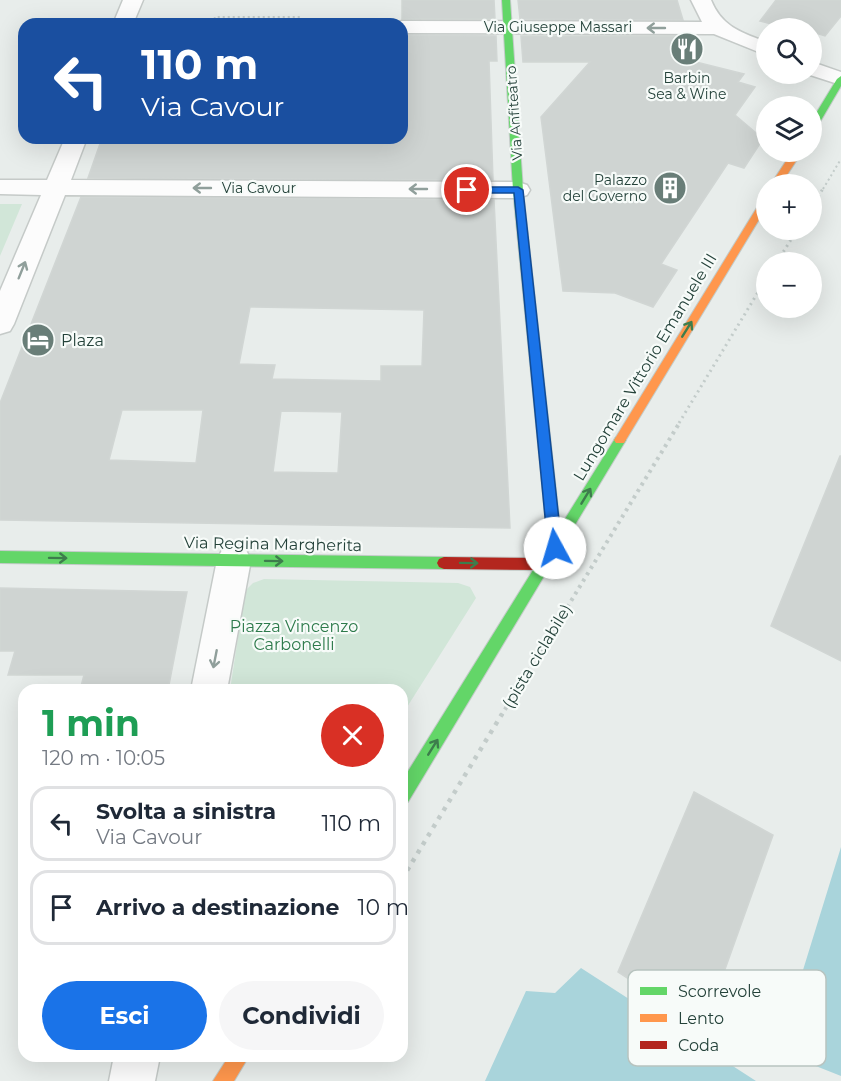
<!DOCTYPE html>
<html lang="it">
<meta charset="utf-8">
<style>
body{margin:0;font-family:Montserrat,sans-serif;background:#f6f6f7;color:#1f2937;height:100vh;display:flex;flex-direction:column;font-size:22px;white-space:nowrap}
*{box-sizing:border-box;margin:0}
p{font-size:20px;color:#747a83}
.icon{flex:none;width:33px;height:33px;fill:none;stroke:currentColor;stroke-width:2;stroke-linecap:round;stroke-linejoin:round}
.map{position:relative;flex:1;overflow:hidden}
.sheet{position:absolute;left:18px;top:684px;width:390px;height:378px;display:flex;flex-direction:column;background:#fff;border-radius:18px;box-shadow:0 6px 24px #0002}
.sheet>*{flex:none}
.banner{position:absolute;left:18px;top:18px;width:390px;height:126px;border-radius:18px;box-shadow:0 6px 24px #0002;background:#1a4fa0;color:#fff;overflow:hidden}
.tools{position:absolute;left:756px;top:18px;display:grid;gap:12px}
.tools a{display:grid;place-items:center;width:66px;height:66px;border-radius:50%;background:#fff;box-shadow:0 6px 24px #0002;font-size:30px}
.pin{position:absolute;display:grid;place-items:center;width:51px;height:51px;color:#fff;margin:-26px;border:3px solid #fff;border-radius:50%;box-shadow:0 2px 6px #0007}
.me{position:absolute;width:66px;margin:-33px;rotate:354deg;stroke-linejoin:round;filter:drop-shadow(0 0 4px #0008)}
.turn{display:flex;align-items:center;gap:21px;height:126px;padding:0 24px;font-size:27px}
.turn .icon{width:78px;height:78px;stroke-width:2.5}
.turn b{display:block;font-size:42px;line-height:51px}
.round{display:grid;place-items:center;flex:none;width:63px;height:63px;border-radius:32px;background:#f6f6f7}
.headline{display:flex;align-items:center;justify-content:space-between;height:102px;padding:0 24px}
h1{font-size:36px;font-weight:700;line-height:45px;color:#1e9e55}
.action{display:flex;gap:12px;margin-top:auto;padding:12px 24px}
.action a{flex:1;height:69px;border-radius:36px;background:#1a73e8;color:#fff;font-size:24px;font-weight:700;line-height:69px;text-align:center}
.action a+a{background:#f6f6f7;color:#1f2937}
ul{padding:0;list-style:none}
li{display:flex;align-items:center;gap:18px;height:75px;margin:0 12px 9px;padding:0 12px;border:3px solid #e0e1e3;border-radius:18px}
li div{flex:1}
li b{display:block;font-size:22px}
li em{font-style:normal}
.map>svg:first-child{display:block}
.green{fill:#d1e6d8}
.water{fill:#a9d4db}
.building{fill:#cfd4d2;stroke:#d1d6d4;stroke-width:1.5;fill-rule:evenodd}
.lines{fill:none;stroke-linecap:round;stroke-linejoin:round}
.street-casing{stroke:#c5cac8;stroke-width:3}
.fast-casing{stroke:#c3cbc8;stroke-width:2}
.slow-casing{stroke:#c3cbc8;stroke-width:2}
.jam-casing{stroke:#c3cbc8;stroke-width:2}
.path-far3{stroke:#c3ccca;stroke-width:2;stroke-dasharray:2 3;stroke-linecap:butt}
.path-far2{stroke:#c3ccca;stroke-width:3;stroke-dasharray:2 4;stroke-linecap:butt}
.path-far1{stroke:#c3ccca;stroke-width:4;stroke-dasharray:3 4.5;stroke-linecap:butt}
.path{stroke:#c3ccca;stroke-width:4.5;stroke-dasharray:4 6;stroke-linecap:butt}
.street{fill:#fcfcfc;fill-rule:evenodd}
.fast{fill:#63d668;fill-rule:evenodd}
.slow{fill:#ff974d;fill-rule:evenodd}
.jam{fill:#b3261e;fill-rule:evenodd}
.oneway{stroke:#909f9b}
.oneway2{stroke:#3d7d4c}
.route{fill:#1a73e8;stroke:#114b97;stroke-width:1.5}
.labels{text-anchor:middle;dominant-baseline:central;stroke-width:4.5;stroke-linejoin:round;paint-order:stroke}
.far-street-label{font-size:14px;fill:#24423a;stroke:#f7fbf9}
.far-poi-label{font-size:14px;fill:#24423a;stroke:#f7fbf9}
.poi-label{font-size:16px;fill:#24423a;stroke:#f7fbf9;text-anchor:start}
.street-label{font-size:16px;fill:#24423a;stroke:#f7fbf9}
.park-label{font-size:16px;fill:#2d7a4b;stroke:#f7fbf9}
.key{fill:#f7fbf9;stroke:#b8c4c0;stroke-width:1.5}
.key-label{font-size:16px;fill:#24423a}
</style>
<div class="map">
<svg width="841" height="1081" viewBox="0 0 841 1081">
<rect width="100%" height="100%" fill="#e8edeb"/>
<!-- green -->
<path class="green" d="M0,204h22l-22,52z
M264,579l194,4 12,4 6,11 -74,117v-25h-172l15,-99 8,-8z"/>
<!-- water -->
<path class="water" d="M841,847v229l-63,-25z
M581,968l175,113h-271l41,-90 29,2z"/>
<!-- building -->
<path class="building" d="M402,0h92l1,19h-93z
M518,0h159l6,20 -163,-1z
M776,0h65v16l-16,20 -13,-4v-4h-26l-26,-7z
M402,35l94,1 1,25h-8l4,119 -405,-2 14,-40h188l-1,5h57v-5h56z
M521,36h167l8,26 48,12 -6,8 17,5 -20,28 28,24 -19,29 -16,-5 -67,101 16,6 -24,37 -38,-14 -52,-2 -22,-174 49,-55h-67z
M81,197l413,3 16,328 -510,-8v-117zM250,307l174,3 -2,56h-41v15l-109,-2 3,-14 -36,-1zM122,410h81l-7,53 -87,-3zM281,411l61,1 -4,61 -65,-1z
M840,456h1v205l-70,-35z
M0,588l187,4 -19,98h-88l4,-15h-76l7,-24h-15z
M694,792l79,43 -69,193 -86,-56z"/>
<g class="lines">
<!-- street casing -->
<g class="street-casing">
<path id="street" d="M123,0h20l-10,24h-20z
M691,0h20c11,27 30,32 55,42v13l-52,-21 -312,-1v-9h-8l8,-3 300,1z
M812,62l29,10v13l-34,-11h5z
M65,138h22l-16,42 447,2 9,3 3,5 -3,5 -9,3 -453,-3 -51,129 -4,7 -10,3v-43l41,-96 -41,-1v-14h47z
M234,545l12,5 5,10 -24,130h-36l26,-130 5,-10z
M114,1056h46l-5,25h-46z"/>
</g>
<!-- fast casing -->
<g class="fast-casing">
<path id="fast" d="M502,0h8l13,190 37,337 56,-90h8l2,3 -218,362 -6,2v-23l146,-235 -35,-356z
M841,76v10l-24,41 -5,3v-10l25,-41z
M0,551l444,6 5,2 2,4 -2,4 -5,2 -444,-6z"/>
</g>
<!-- slow casing -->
<g class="slow-casing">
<path id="slow" d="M792,152h10l-21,32h-10z
M766,198v10l-142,235h-8l-2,-3 2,-3 145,-236z
M229,1056h20l-15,25h-21z"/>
</g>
<!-- jam casing -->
<g class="jam-casing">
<path id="jam" d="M444,557l101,1 5,2 2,4 -2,4 -5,2 -101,-1 -5,-2 -2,-4 2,-4z"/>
</g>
<!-- path-far3 -->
<path class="path-far3" d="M213,24l2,-7h86l4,7
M823,189l18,-30"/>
<!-- path-far2 -->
<path class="path-far2" d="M812,207l12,-20
M777,262l20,-32
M679,423l87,-144"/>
<!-- path-far1 -->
<path class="path-far1" d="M501,716l179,-294"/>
<!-- path -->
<path class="path" d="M402,879l100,-165"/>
<!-- street -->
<use href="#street" class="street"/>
<!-- fast -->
<use href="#fast" class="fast"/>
<!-- slow -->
<use href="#slow" class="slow"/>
<!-- jam -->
<use href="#jam" class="jam"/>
</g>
<!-- one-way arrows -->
<defs><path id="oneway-shaft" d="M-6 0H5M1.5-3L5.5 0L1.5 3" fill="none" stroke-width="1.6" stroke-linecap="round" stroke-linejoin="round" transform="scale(1.5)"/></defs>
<g class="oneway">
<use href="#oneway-shaft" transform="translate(656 28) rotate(-180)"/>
<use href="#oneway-shaft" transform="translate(202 188) rotate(-180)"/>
<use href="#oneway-shaft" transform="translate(418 189) rotate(-180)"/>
<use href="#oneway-shaft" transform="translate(22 270) rotate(-68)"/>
<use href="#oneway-shaft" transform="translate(215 659) rotate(101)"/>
</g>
<g class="oneway2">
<use href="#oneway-shaft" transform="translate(687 329) rotate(-58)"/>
<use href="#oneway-shaft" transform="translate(586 496) rotate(-59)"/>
<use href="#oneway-shaft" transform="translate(58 558) rotate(1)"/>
<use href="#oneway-shaft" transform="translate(274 561) rotate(1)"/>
<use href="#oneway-shaft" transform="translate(469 563) rotate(1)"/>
<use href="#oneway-shaft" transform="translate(433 747) rotate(-58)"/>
</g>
<!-- route -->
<path class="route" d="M518,187l5,3 39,358 -7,6 -7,-6 -34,-355h-47l-5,-3 5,-3z"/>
<!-- icons -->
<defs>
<g id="restaurant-disc" transform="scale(1.725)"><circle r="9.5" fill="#697e78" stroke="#f7fbf9"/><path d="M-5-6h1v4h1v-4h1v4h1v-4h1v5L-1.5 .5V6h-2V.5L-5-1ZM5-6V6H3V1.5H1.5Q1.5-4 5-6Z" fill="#fff"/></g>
<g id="building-disc" transform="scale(1.725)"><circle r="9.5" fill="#697e78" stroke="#f7fbf9"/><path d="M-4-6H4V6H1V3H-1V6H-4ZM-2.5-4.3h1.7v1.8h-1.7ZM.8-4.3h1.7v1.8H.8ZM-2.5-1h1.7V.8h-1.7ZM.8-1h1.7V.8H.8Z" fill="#fff"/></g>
<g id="hotel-disc" transform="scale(1.725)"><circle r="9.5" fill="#697e78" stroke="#f7fbf9"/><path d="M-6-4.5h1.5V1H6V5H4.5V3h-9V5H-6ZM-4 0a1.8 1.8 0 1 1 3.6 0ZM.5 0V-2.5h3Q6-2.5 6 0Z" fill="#fff"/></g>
</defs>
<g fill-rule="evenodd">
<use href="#restaurant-disc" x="687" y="49"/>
<use href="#building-disc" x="670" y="188"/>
<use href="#hotel-disc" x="38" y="340"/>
</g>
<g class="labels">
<!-- far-street labels -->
<g class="far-street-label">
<text x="558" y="27">Via Giuseppe Massari</text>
<text transform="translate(514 113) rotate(-94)">Via Anfiteatro</text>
<text x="259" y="188">Via Cavour</text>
</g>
<!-- far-poi labels -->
<g class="far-poi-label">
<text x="687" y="78">Barbin<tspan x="687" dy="16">Sea &amp; Wine</tspan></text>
<text x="647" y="180" text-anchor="end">Palazzo<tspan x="647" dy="16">del Governo</tspan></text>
</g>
<!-- poi labels -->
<g class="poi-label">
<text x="61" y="340">Plaza</text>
</g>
<!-- street labels -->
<g class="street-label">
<text transform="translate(645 367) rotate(-59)">Lungomare Vittorio Emanuele III</text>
<text transform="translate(273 544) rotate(1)">Via Regina Margherita</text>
<text transform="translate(537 656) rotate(-59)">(pista ciclabile)</text>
</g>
<!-- park labels -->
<g class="park-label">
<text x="294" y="626">Piazza Vincenzo<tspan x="294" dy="18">Carbonelli</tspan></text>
</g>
</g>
<!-- legend -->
<rect x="628" y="970" width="198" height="96" rx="9" class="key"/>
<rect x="640" y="987" width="27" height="8" fill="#63d668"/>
<rect x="640" y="1014" width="27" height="8" fill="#ff974d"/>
<rect x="640" y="1041" width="27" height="8" fill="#b3261e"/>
<g class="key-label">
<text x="678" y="997">Scorrevole</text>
<text x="678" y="1024">Lento</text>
<text x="678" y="1051">Coda</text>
</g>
</svg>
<div class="tools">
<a><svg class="icon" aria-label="search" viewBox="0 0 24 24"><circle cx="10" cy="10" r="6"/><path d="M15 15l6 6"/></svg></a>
<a><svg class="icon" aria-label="layers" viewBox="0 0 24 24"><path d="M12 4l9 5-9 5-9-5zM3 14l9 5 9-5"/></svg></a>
<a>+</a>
<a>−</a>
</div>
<div class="pin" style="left:467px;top:190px;background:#d93025"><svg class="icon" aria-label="arrive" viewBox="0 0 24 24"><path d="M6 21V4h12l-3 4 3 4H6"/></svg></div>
<svg class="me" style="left:555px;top:548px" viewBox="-20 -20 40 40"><circle r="19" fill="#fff"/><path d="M0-13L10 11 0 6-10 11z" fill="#1a73e8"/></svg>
<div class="banner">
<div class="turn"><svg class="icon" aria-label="left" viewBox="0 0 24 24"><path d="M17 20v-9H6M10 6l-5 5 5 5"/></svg><div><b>110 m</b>Via Cavour</div></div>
</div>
<section class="sheet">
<div class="headline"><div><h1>1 min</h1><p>120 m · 10:05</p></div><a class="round" style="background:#d93025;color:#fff"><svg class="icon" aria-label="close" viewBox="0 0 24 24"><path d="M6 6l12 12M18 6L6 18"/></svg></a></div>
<ul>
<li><svg class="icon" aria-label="left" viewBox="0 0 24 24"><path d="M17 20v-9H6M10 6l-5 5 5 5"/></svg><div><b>Svolta a sinistra</b><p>Via Cavour</p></div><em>110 m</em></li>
<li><svg class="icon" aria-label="arrive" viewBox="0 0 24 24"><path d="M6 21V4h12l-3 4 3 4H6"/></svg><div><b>Arrivo a destinazione</b></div><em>10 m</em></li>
</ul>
<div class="action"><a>Esci</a><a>Condividi</a></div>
</section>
</div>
